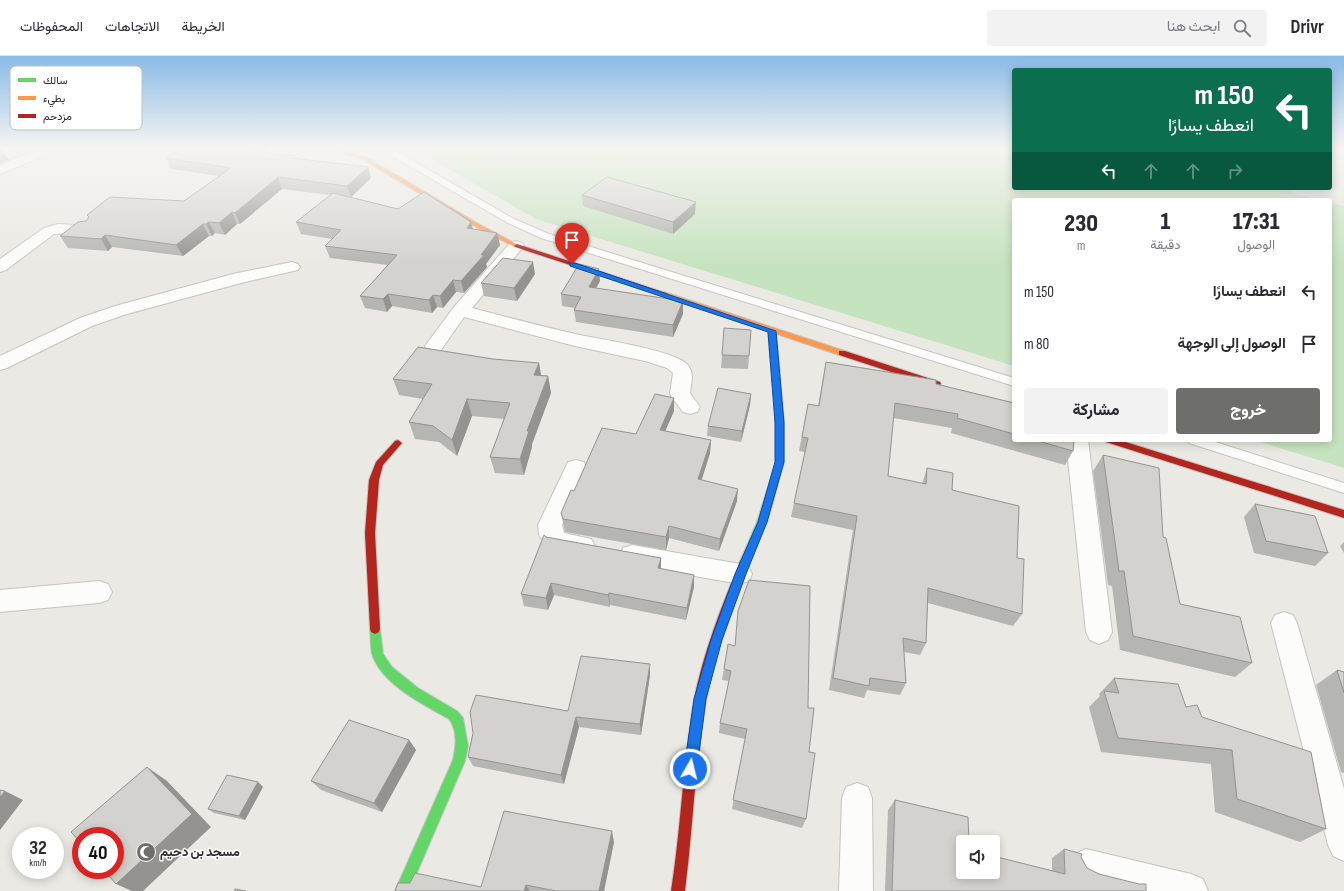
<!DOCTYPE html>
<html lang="ar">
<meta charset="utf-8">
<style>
body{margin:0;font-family:"Sofia Sans Condensed",Vazirmatn,sans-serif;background:#f2f2f3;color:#2b2b33;direction:rtl;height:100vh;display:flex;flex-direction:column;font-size:15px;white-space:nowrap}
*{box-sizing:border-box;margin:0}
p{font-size:13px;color:#7c7c81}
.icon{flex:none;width:22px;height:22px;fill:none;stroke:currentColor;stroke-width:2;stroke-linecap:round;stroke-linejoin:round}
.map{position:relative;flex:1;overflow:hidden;direction:ltr}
.side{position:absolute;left:1012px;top:142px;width:320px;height:244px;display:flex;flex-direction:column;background:#fff;border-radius:4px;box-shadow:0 2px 10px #0003;direction:rtl}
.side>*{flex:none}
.banner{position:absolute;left:1012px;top:12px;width:320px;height:122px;border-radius:4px;box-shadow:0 2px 10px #0003;direction:rtl;background:#0b6e4f;color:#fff;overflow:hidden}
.buttons{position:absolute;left:956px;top:779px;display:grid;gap:8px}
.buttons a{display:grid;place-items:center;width:44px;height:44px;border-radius:4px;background:#fff;box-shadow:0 2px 10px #0003;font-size:20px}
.speed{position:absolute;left:12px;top:771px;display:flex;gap:8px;font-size:20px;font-weight:700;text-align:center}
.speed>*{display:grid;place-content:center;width:52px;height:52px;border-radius:50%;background:#fff;box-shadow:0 2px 10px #0003;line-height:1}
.speed small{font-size:10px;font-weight:400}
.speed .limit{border:6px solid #d22;background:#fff;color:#111}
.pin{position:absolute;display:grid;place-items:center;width:34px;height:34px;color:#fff;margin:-41px -17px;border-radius:50% 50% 50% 0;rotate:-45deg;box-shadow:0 0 4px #0007}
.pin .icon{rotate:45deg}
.me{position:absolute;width:44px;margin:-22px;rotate:8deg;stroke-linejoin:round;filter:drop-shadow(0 0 3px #0008)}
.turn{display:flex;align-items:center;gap:14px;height:84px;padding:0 12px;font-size:18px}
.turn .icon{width:52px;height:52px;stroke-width:2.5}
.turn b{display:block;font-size:28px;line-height:34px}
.lanes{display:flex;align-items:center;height:38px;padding:0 12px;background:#0003;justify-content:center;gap:20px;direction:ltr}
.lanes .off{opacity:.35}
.eta{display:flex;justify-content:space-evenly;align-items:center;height:68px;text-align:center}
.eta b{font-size:24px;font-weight:800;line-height:28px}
.button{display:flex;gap:8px;margin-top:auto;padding:8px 12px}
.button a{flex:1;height:46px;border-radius:4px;background:#6e6e6c;color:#fff;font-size:16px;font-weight:800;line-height:46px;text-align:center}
.button a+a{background:#f2f2f3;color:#2b2b33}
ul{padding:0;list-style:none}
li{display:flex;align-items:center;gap:12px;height:52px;padding:0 12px}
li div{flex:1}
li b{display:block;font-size:15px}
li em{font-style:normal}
header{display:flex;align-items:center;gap:24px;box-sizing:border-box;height:56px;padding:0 20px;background:#fff;border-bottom:1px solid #e1e1e2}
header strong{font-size:19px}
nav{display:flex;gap:22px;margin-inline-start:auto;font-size:14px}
.search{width:280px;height:36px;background:#f2f2f3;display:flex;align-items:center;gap:10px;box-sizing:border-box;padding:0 14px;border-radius:4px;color:#7c7c81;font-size:15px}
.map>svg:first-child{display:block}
.green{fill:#c6e3bf}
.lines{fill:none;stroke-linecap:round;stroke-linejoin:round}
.runway{fill:#e4e4e2;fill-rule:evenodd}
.lane-casing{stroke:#c4c4c2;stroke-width:2}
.street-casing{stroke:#c4c4c2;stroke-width:2}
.fast-casing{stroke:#c4c4c2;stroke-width:2}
.slow-casing{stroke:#c4c4c2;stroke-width:2}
.jam-casing{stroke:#c4c4c2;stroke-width:2}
.lane{fill:#fcfcfb;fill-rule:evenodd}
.street{fill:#fcfcfb;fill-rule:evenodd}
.fast{fill:#63d668;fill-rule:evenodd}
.slow{fill:#ff974d;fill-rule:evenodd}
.jam{fill:#b3261e;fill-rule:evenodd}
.wall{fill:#b5b5b1}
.shaded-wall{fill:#949390}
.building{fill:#d3d2ce;stroke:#949390}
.route{fill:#1a73e8;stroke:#114b97}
.labels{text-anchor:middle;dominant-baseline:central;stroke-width:3;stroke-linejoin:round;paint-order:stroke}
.near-poi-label{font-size:13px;font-weight:bold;fill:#2c2c2c;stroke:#fff;text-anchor:start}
.key{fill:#fff;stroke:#c0c0c0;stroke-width:1}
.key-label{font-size:11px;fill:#2c2c2c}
</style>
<header>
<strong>Drivr</strong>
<div class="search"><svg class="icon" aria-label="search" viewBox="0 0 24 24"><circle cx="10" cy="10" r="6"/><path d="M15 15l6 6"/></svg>ابحث هنا</div>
<nav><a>الخريطة</a><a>الاتجاهات</a><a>المحفوظات</a></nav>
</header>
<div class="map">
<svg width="1344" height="835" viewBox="0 0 1344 835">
<rect width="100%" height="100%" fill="#eae9e3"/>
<!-- green -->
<path class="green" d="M412,92h602v40h273l57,12v268l-90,-28h76v-240h-316v166l-478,-147z"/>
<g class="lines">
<!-- runway -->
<path class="runway" d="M1330,92h14v58l-14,-3v-3h-11l-26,-7 -4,-5h41z"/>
<!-- lane casing -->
<g class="lane-casing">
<path id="lane" d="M378,92h11l7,3 118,68 35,15 465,144v8l-473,-148 -33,-15z
M1187,384h22l135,43v10l-155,-50z"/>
</g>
<!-- street casing -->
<g class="street-casing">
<path id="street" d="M40,92h18l-2,3 -56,23v-9z
M58,168l34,2 3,3 -3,3 -38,2 -48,36 -6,2v-13l44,-31z
M516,185l6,2 2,3 -52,62c34,9 69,18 103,26 23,5 98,16 112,30 8,9 4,19 3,29l10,14 -3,5 -7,2 -7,-2 -10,-13 -3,-5 3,-21 -6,-5 -22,-7 -70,-15 -111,-29 -23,33 -7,2 -7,-2 -2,-4 29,-39 56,-64z
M292,206l6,2 2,3 -2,3 -57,13 -114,31 -35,12 -85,42 -7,2v-14l80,-38 35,-12 118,-32z
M1066,384h22l24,192 -4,8 -9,4 -9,-4 -4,-8z
M576,404l8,2 3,6 -25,57 2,8 27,6 4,7 -4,7 -8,3 -34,-8 -10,-13 -1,-10 30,-63z
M632,489l108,19 9,3 3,7 -3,7 -9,3 -108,-19 -9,-3 -3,-7 3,-7z
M99,525l9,3 4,8 -4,8 -9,3 -99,9v-22z
M1284,556l9,3 4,8 47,166v72l-11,-5 -5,-11 -57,-222 4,-8z
M857,727l11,4 4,11 1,93h-34l3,-93 4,-11z
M1086,793l105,25 12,5 5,12h-83l-39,-10 -11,-5 -5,-11 5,-11z"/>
</g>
<!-- fast casing -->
<g class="fast-casing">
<path id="fast" d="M769,273h3l4,2 8,92v39l-17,60 -18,42 -1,3 -4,1 -4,-1 -1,-3 18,-42 19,-60v-39l-8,-92z
M375,568l4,2 1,3 3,25 9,13 26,21 39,23 6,7 5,28 -3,15 -56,130h-14l58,-131c3,-13 5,-30 -4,-41 -26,-15 -64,-33 -76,-62 -3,-8 -2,-19 -3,-28l1,-3z"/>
</g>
<!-- slow casing -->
<g class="slow-casing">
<path id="slow" d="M328,92h8l30,9 116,69 38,20 -5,1 -37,-19 -116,-69z
M664,236l181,59 1,2 -4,2h-3l-177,-60v-2z"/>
</g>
<!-- jam casing -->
<g class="jam-casing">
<path id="jam" d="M517,188l149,49 2,1 -2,1h-4l-147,-48 -1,-1z
M839,295h6l95,31 1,2 -4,3 -3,-1 -95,-31z
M398,384l4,3 -19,22 -4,15 -4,53 5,96 -1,3 -4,2 -4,-2 -1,-3 -5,-96 4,-53 7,-18 19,-21z
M1105,384h14l225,70v8l-238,-76z
M744,504l4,1 1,3c-18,44 -35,89 -43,136 -11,63 -13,128 -21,191h-14c10,-63 12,-128 23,-191 9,-47 27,-92 45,-136l1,-3z"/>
</g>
<!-- lane -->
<use href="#lane" class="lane"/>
<!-- street -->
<use href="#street" class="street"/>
<!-- fast -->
<use href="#fast" class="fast"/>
<!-- slow -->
<use href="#slow" class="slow"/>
<!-- jam -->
<use href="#jam" class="jam"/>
</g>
<!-- wall -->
<path class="wall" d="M182,92h88l-6,4 32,6 75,20 -20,19 47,12 73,13 2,7 24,4 3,12 -14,19 1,3 -23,26 -8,-1 -13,16 -6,-1 -5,6 -40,-7 -5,6 -22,-4 -5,-12 28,-31 -58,-7 -5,-12 7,-7 -31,-5 -5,-12 35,-27 -49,-6 -42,35h-3l-12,11 -10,-2 -3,3h-3l-26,20 -71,-9 -4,4 -40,-3 -8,-12 26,-15 98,-20 35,-25 -48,-7 -5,-11z
M582,139l113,19 -22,20 -90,-28z
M535,218l-18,27 -33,-5 -3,-13z
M600,225l-4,7 87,26 -10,23 -97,-15 -2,-12 1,-2 -13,-2 -1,-12z
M722,299l27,1 -1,13 -27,-1z
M826,306l110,22 78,19v37h60l-1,11 -8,14 -114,-32 1,-5 -59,-10 -5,58 34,8 5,-16 25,22 65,68 5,56 -9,12 -85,-23 -2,40 -6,12 -16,-3 2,31 -6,12 -33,-5 -3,8 -35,-8 24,-160 -62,-13 14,-65 -6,-1 9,-47 10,2z
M541,319l7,1 3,17 -19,51v3l-8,28 -29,-2 -5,-16 14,-38 -32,-3 -15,40 -18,-14 -24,-3 -6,-17 14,-23 -24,-4 -6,-16z
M751,338l-1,11 -9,37 -34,-6 1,-10z
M674,355l-9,20 46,9 -1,13 -9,27 36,21 -18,50 -50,-13 -3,12 -101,-18 -4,-19 75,-79z
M1103,399l60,82 17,67 72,59 -17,14 -115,-27 -8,-64 -4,-1 -15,-114z
M1255,448l73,49 -13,13 -61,-13 -10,-36z
M546,481l115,21v11l33,6v12l-8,33 -76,-15v2l-56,-12 -6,15 -24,-4 -3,-12z
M1344,486v11l-4,-7z
M738,555l70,97 1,44 -3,67 -4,9 -70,-19 13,-70 -26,-6 1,-10 9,-42 -7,-1 2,-11 11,-23z
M1337,614l7,2v101l-3,-1 -25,-87z
M650,619l-9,60 -62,-8 -15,57 -91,-18 -5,-9 100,-46z
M1114,622l72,29 16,10 124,112 -26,13 -85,-30 -4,-48 -110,-12 -12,-45 11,-11 -1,-2z
M409,684l7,10 -34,62 -61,-22 -10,-9z
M258,726l5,5 -18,33 -31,-7 -6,-4z
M895,744l68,72 89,-1v-13l12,-9 17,8 6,11 12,6 47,17h-261l3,-81z
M614,786l-10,49h-209l86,-4z"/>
<!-- shaded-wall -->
<path class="shaded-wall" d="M0,92h1l8,12 -9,3z
M250,92h20l-18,13 -5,-11z
M368,111l3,11 -20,19 -4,-11z
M278,121l4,12 -42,35 -5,-11z
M696,146l-1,12 -22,20v-12z
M232,156l5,12 -12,11 -6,-12z
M209,166l6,11 -3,3 -6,-12z
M471,166l3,13 -7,-7z
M203,168l6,12 -26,20 -7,-11z
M497,177l3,12 -14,19 1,3 -23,26 -3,-12z
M105,179l7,12 -4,4 -7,-12z
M533,206l2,12 -18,27 -3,-13z
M599,213l1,12 -10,18 -1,-12z
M453,224l3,12 -13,16 -3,-12z
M388,238l4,12 -5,6 -4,-13z
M433,239l4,12 -5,6 -3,-13z
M683,245v13l-10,23v-12z
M539,307l3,17 -8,-5z
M548,320l3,17 -19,51v3l-8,28 -4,-16 7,-28z
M751,338l-1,11 -9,37 1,-11z
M674,342v13l-14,32v-13z
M467,343l5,17 -15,40 -5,-16z
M711,384l-1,13 -12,39v-13z
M738,433l-1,12 -18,50 1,-12z
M669,470v12l-3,12v-13z
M661,502v13l-3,-3z
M694,519v12l-8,33 1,-12z
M551,527l3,12 -6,15 -2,-12z
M609,537l1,12v2l-2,-12z
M650,608v11l-9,60 -1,-11z
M576,661l3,10 -15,57 -3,-9z
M409,684l7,10 -34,62 -8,-9z
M147,711l20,14 44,46 -68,64h-11l-16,-7z
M258,726l5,5 -18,33 -6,-4z
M5,735l18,9 -23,30v-33z
M612,775l2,11 -10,49h-5z
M526,829l4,6h-6z"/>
<!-- building -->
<path class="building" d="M182,92h68l-3,2 48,6 -3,2 76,9 -21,19 -69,-9 -43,36 -3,-1 -13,11 -10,-1 -3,2h-3l-27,21 -71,-10 -4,4 -41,-3 18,-14 8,-1 3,-4 -2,-2 23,-18 74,4 47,-33 -65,-10z
M607,121l89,25 -23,20 -91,-27z
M424,136l47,30 -4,6 30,5 -16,22h3l-23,26 -8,-1 -13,16 -7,-1 -4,5 -41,-6 -5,5 -23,-3 37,-41 -72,-9 16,-16 -45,-8 37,-29 65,16z
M503,202l30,4 -19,26 -33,-5z
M579,208l20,5 -10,18 94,14 -10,24 -99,-15 7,-13 -20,-3z
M724,272l27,2 -2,26 -27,-1z
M418,291l75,12 46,4 -5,12 14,1 -21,55h2l-9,28 -30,-2 20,-54 -43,-4 -15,41 -19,-14 -24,-4 23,-38 -39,-5z
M826,306l110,18v4l78,19v31l-57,-16 1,-4 -63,-11 -7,73 38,8 1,-16 26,5 -1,17 67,16 -2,52 7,1 -2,55 -94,-26 -2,55 -23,-5 3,45 -36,-5 -1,8 -36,-8 24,-162 -63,-13 14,-65 -6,-1 6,-33 11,2z
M718,332l33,6 -9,37 -34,-5z
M655,338l19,4 -14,32 51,10 -13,39 40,10 -18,50 -51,-13 -3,11 -103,-18 -2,-6 10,-23 3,1 28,-63 34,6z
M1035,384h39l-1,11z
M1103,399l56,13 4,69 3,1 14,66 60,13 12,46 -119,-27 -9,-65h-5z
M1255,448l60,12 13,37 -62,-12z
M544,479l2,2 115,21 -3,10 36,7 -7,33 -78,-15 -1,2 -57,-12 -5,15 -25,-4z
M749,524l61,6 -2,122h6l-5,44 6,1 -9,66 -73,-19 14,-71 -27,-6 11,-52 -7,-2 4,-25 7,2 3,-35z
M581,600l69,8 -10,60 -64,-7 -15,58 -93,-18 5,-24 -3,-21 6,-17 92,16z
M1337,614l7,2v21z
M1114,622l64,6 8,23 11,-2 5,12 109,35 15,77 -89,-30 -5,-49 -114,-12 -14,-47 15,2z
M349,664l60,20 -35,63 -63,-22z
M147,711l45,47 -76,70 -12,-14h11v-34h-34v7l-10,-11z
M227,719l31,7 -19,34 -31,-7z
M0,734l5,1 -5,6z
M895,744l73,17 1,25h-6v30h30v-16l72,18 -1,-25 18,5 -1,3 6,11 12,6 40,10h7v7h-254z
M504,755l108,20 -13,60h-43l-30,-6 -2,6h-129l3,-8h12l5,-10 66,14z
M235,833l11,2h-12z"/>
<!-- sky -->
<linearGradient id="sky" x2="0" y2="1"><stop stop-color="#8abae6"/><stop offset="0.44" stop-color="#f6f5f2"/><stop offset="1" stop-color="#f6f5f2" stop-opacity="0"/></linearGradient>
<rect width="1344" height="209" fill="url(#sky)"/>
<!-- route -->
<path class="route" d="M570,207h5l201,68 8,92v39l-17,60 -21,52 -24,66 -16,59 -9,70 -2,4 -5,2 -4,-2 -2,-4 10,-70 17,-59 24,-66 23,-52 17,-60v-39l-7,-91 -198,-66z"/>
<!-- icons -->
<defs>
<g id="mosque-disc" transform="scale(1)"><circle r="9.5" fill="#6e6e6c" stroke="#fff"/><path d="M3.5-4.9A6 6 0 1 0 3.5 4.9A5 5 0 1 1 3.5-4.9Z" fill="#fff"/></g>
</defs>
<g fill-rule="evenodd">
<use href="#mosque-disc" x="146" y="796"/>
</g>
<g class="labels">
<!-- near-poi labels -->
<g class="near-poi-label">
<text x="160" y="796">مسجد بن دحيم</text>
</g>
</g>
<!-- legend -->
<rect x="10" y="10" width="132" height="64" rx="6" class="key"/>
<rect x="18" y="22" width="18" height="4" fill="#63d668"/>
<rect x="18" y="40" width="18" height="4" fill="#ff974d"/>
<rect x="18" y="58" width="18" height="4" fill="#b3261e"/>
<g class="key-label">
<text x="43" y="28">سالك</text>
<text x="43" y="46">بطيء</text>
<text x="43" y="64">مزدحم</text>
</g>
</svg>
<div class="buttons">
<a><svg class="icon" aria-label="sound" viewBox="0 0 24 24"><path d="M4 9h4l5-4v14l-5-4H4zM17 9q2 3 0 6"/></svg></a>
</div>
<div class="speed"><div>32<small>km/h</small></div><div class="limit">40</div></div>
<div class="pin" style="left:572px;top:208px;background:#d93025"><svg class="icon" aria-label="arrive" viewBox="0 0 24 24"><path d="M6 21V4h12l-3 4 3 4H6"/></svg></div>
<svg class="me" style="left:690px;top:713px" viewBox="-20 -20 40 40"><circle r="17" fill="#1a73e8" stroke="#fff" stroke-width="3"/><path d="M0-11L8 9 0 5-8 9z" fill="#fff"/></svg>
<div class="banner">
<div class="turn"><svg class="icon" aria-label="left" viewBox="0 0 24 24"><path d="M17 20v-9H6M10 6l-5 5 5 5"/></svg><div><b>150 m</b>انعطف يسارًا</div></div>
<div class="lanes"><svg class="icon" aria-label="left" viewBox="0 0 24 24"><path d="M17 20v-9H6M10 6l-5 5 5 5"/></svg><svg class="icon off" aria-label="ahead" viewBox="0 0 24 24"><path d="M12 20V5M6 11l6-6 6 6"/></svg><svg class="icon off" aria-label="ahead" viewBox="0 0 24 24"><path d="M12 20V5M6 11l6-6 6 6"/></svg><svg class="icon off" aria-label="right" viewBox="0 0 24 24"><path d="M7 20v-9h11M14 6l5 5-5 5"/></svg></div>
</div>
<section class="side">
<div class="eta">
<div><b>17:31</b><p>الوصول</p></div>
<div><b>1</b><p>دقيقة</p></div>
<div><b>230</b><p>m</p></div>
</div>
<ul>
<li><svg class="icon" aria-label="left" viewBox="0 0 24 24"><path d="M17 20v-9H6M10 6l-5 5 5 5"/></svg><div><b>انعطف يسارًا</b></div><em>150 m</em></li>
<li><svg class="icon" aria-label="arrive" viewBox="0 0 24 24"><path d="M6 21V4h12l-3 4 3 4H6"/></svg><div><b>الوصول إلى الوجهة</b></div><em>80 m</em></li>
</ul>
<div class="button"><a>خروج</a><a>مشاركة</a></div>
</section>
</div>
